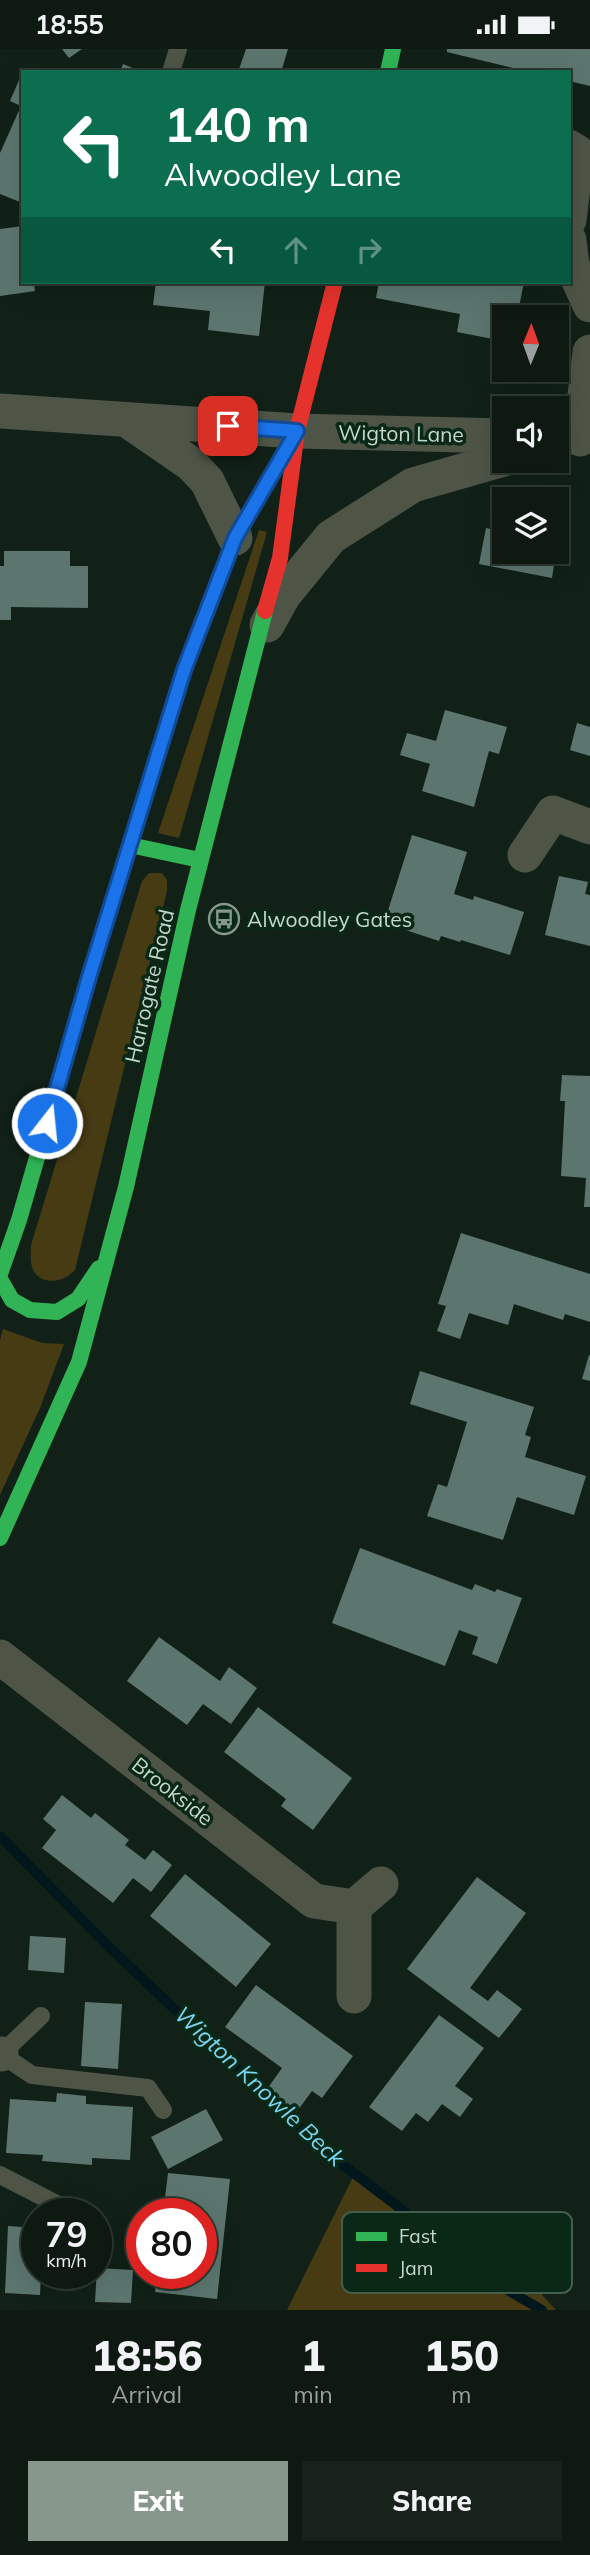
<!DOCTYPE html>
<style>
body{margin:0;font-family:Mulish,sans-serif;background:#16221a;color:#f1f3f6;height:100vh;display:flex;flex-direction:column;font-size:26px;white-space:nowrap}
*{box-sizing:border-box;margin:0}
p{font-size:23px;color:#9aa09f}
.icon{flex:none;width:38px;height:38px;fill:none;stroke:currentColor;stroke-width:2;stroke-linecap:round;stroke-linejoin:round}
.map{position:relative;height:2261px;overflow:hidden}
.side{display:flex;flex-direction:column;background:#0d1911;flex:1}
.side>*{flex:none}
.hud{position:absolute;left:21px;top:21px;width:550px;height:214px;border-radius:0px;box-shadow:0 7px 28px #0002,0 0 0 2px #2d3831;background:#0b6e4f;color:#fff;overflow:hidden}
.needle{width:46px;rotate:1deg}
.tools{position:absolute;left:492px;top:256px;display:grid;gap:14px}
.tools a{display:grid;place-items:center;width:77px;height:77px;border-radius:0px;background:#0d1911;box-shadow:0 7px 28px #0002,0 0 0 2px #2d3831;font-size:35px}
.speed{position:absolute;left:21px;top:2149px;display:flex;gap:14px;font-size:35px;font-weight:700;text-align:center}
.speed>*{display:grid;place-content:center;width:91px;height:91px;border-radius:50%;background:#0d1911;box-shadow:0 7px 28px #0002,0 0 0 2px #2d3831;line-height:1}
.speed small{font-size:18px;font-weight:400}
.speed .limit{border:10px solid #d22;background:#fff;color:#111}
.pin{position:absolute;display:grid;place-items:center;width:60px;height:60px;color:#fff;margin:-30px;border-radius:14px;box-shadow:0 4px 10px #0006}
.me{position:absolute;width:77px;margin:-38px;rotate:16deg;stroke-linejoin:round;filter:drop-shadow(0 0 5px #0008)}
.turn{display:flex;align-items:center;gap:24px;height:147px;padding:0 28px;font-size:32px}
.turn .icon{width:91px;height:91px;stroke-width:2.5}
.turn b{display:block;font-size:49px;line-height:60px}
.lanes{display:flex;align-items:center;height:66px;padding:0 28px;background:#0003;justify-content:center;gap:35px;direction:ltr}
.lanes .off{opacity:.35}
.eta{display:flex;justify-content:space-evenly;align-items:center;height:119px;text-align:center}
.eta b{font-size:42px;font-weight:800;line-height:49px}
.action{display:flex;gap:14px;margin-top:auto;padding:14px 28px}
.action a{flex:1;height:80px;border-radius:0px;background:#87978c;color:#fff;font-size:28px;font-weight:800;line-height:80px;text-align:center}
.action a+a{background:#16221a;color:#f1f3f6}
.status{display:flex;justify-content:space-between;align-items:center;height:49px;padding:0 35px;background:#0d1911;direction:ltr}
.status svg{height:19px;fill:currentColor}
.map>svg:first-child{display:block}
.green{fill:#473b14}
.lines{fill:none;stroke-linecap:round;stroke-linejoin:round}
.stream{stroke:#02171c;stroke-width:10}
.building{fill:#5c766f}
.lane{stroke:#4e5547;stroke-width:18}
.street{stroke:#4e5547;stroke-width:35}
.fast{stroke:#30b455;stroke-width:16}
.jam{stroke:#e5322d;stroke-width:16}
.route-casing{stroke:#114b97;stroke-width:18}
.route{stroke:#1a73e8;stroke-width:12}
.labels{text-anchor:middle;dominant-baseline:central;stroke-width:7;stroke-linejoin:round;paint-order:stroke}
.street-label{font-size:21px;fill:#c6d7cb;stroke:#0a2816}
.poi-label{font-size:21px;fill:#c6d7cb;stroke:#0a2816;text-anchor:start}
.water-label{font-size:23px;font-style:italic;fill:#7ad7f4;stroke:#0a2816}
.key{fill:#0a2816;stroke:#425d4c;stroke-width:2}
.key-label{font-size:19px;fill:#c6d7cb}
</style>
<div class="status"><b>18:55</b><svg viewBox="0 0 49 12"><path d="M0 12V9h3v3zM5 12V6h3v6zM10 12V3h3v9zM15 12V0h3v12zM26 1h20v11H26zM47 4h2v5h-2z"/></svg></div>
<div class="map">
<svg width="590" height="2261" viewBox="0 0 590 2261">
<rect width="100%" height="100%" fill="#112117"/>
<!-- green -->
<path class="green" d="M259,481l8,2 -88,306 -21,-5z
M149,824h13l5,7v11l-92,379c-9,11 -30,16 -40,3 -6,-8 -4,-20 -4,-28l111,-364z
M3,1280l39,14 22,1 -24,64 -40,87v-155z
M354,2126l180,111 22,24h-269z"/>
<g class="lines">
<!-- stream -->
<path class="stream" d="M0,1787l108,110 214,203 187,142 33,19"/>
</g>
<!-- building -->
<path class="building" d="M62,0h20l-13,9z
M246,0h42l-7,23h-43z
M447,0h143v37l-21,-5v-9h-39l-83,-20z
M123,15l19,8h-22z
M19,31l4,2v113l-3,7 -20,-8v-41l21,-47 -11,-5z
M23,177v26h-3l3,30h11l1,9 -35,5v-67z
M156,233h109l-6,54 -51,-6 2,-19 -57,-6z
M379,233h145l-7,35h-13v5l-8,-1 -3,18 -36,-7 3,-18 -84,-16z
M486,479l18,4v19h52l-4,27 -73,-14z
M4,502h66v15h18v42l-77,-1v13h-11v-54h4z
M445,661l62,17 -8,27 -10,-3 -15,56 -52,-16 8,-27 -30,-9 7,-22 29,8z
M577,674l13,4v29l-20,-6z
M412,786l55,17 -13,42 19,6 1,-4 50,16 -14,43 -49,-15 -1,2 -19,-6 -2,5 -55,-18z
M559,827l29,6 -3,12 5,1v51l-45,-11z
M562,1026l28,1v131h-6l2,-29 -25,-2 4,-75h-5z
M461,1184l129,41v48l-25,-8 -2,6 -49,-16 -6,21 -39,-12 -9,26 -23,-8 9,-25 -8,-2z
M589,1306h1v26l-8,-2z
M420,1322l114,36 -9,28 6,2 -6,20 61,19 -12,39 -57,-18 -14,43 -76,-24 11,-32 9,3 20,-65 -57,-18z
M360,1499l112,42 3,-6 20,8 2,-3 25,9 -25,66 -25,-10 6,-17 -19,-7 -14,36 -113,-43z
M159,1588l61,44 9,-14 28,21 -26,36 -28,-20 -16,21 -60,-44z
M258,1658l94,71 -39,52 -32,-24 5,-7 -62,-47z
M62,1746l29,23 4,-5 34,27 -4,5 20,15 8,-10 19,15 -21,27 -18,-14 -20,25 -71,-55 14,-18 -13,-11z
M185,1825l86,70 -35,43 -86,-71z
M477,1828l49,36 -56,75 18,13 9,-11 25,19 -23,29 -92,-69z
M30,1887l36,2 -2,35 -36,-3z
M256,1936l97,71 -31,42 -10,-7 -17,23 -30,-22 17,-24 -57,-41z
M85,1953l37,2 -4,65 -37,-3z
M439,1966l45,33 -29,38 18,13 -13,18 -18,-13 -14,18 -12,-9 -14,18 -33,-24z
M57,2044l29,3v8l47,3 -3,53 -38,-2v7l-50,-4 1,-6 -37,-2 4,-54 46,3z
M206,2060l17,31 -55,29 -17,-32z
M168,2124l62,6 -13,120 -62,-7 2,-19h44v-59h-38z
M8,2177l29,2v45h4l-1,22 -35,-2z
M97,2219l36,2 -2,33 -36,-1z"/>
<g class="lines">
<!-- lane -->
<path class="lane" d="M171,23l7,-23
M41,1967l-40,38 31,21 116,13 15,22
M0,2126l76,39
M73,2232l1,-8"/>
<!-- street -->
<path class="street" d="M569,98l8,5 -8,68
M569,191l3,25 18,40
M0,362l297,20 207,5
M127,371l64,44 16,17 28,57
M580,390l10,-87
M267,576l16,-29 48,-59 82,-52 91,-26
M525,806l28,-42 37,14
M0,1608l314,244 40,6 27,-23
M354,1858v89
M0,2005h1"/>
<!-- fast -->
<path class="fast" d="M388,23l5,-23
M130,796l70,15
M0,1225l19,-54 70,-243 95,-307 14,-36
M0,1230l12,21 18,10 27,2 21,-13 21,-31
M0,1489l79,-176 47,-175 62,-277 77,-299"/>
<!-- jam -->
<path class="jam" d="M265,562l15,-53 17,-127 38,-149
M198,585l37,-96 52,-90"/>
</g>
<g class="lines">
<!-- route casing -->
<g class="route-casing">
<path id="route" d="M47,1074l42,-146 95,-307 51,-132 62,-107 -69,-5"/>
</g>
<!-- route -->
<use href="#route" class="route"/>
</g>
<!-- icons -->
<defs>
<g id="bus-ring" transform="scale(1.575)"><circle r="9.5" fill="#0a2816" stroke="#87978c" stroke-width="1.5"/><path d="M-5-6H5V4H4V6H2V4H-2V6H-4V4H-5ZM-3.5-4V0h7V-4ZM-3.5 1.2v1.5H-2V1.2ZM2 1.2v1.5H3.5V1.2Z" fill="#87978c"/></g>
</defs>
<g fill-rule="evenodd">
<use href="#bus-ring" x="224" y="870"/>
</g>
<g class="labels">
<!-- street labels -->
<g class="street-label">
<text transform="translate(401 384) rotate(1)">Wigton Lane</text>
<text transform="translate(149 937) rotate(-77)">Harrogate Road</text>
<text transform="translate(173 1742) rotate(38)">Brookside</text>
</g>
<!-- poi labels -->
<g class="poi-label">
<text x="247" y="870">Alwoodley Gates</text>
</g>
<!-- water labels -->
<g class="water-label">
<text transform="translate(260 2037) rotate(43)">Wigton Knowle Beck</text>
</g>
</g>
<!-- legend -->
<rect x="342" y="2163" width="230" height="81" rx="10" class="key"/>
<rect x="356" y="2183" width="31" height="9" fill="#30b455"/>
<rect x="356" y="2215" width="31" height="8" fill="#e5322d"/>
<g class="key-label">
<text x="399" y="2194">Fast</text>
<text x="399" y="2226">Jam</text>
</g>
</svg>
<div class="tools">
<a><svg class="needle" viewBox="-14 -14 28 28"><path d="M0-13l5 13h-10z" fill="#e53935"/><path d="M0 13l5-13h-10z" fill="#9aa09f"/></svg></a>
<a><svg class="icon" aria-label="sound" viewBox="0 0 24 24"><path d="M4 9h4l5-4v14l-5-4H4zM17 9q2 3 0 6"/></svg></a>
<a><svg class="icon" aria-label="layers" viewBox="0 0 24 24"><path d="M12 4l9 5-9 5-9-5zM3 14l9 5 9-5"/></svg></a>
</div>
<div class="speed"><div>79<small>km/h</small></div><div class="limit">80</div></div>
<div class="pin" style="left:228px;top:377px;background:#d93025"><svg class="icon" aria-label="arrive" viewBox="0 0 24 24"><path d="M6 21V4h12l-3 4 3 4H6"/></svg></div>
<svg class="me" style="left:47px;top:1074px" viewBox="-20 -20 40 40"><circle r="17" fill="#1a73e8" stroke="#fff" stroke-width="3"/><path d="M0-11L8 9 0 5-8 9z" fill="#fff"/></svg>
<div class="hud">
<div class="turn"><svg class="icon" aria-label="left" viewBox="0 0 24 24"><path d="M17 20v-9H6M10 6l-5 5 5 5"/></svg><div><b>140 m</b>Alwoodley Lane</div></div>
<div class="lanes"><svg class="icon" aria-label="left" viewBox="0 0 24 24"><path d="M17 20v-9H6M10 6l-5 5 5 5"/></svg><svg class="icon off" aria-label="ahead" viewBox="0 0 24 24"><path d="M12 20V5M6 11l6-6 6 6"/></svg><svg class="icon off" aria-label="right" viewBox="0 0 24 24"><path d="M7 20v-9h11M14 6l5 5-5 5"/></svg></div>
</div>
</div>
<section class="side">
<div class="eta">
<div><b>18:56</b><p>Arrival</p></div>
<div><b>1</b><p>min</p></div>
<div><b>150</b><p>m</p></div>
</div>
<div class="action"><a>Exit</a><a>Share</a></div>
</section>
